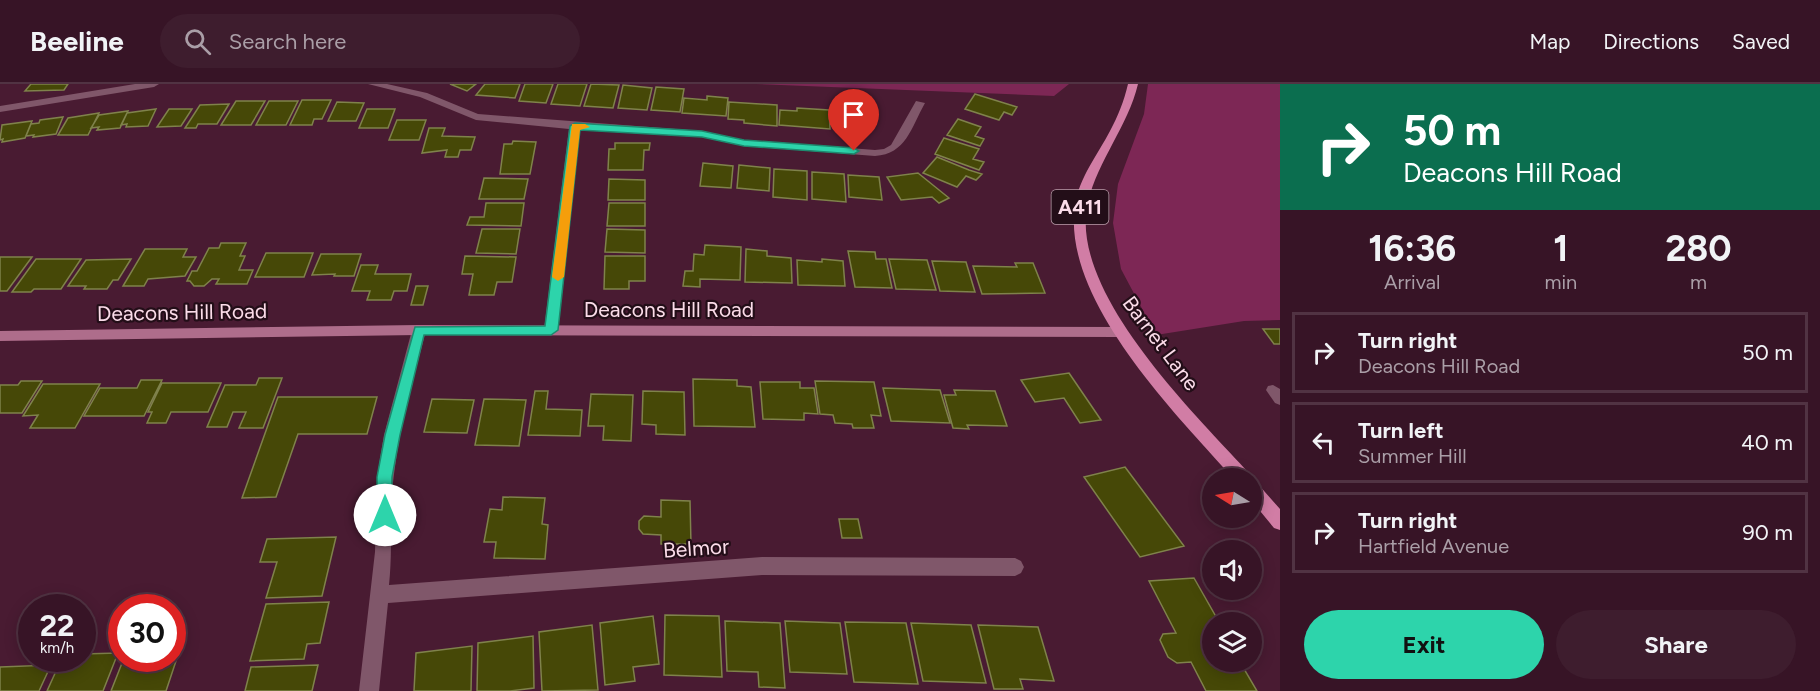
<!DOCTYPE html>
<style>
body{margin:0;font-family:Figtree,sans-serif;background:#3e1d2e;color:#f1f3f6;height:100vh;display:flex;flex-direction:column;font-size:22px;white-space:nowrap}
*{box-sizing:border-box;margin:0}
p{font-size:20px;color:#aa9ea7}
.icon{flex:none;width:33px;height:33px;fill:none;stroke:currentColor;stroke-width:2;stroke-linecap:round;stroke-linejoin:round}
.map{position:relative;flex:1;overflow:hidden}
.panel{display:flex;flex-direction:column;background:#371426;width:540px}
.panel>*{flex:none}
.top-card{background:#0b6e4f;color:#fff;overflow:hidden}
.needle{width:39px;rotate:281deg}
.controls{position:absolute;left:1202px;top:384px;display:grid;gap:12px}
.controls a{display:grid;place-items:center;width:60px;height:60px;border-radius:50%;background:#371426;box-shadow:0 3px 15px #0003,0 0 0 2px #513343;font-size:30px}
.speed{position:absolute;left:18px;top:510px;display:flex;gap:12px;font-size:30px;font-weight:700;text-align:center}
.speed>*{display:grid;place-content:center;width:78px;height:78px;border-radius:50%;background:#371426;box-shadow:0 3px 15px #0003,0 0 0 2px #513343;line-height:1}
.speed small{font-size:15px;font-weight:400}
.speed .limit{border:9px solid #d22;background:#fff;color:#111}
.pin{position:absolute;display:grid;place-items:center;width:51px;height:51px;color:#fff;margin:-62px -26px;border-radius:50% 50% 50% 0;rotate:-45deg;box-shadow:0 0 6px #0007}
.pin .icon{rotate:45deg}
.me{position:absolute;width:66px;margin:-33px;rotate:0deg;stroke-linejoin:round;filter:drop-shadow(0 0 4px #0008)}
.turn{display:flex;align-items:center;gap:21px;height:126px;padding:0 24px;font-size:27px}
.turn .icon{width:78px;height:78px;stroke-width:2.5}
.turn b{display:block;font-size:42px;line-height:51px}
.eta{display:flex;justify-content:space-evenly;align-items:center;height:102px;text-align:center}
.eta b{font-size:36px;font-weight:700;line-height:42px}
.action{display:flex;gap:12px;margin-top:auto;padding:12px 24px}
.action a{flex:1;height:69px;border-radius:36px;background:#2dd4ab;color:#111;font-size:24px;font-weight:700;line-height:69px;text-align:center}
.action a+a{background:#3e1d2e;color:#f1f3f6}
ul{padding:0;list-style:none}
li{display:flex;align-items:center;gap:18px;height:81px;margin:0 12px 9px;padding:0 12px;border:3px solid #513343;border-radius:0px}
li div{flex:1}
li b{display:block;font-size:22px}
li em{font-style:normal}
header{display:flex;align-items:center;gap:36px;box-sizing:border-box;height:84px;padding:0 30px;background:#371426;border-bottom:2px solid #513343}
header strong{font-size:28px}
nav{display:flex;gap:33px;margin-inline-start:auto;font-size:21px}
.search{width:420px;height:54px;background:#3e1d2e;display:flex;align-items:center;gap:15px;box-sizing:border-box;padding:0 21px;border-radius:33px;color:#aa9ea7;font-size:22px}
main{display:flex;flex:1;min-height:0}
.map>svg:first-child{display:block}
.green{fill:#7d2755}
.building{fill:#464807;stroke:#7f824b;stroke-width:1.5}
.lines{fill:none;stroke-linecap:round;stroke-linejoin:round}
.lane{fill:#80576a;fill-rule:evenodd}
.street{fill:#80576a;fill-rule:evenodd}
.secondary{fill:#ae6d8b;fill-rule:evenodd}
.primary{fill:#d17da5;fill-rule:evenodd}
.route{fill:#2dd4ab;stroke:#1d8a6f;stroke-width:1.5}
.slow{fill:#f59e0b}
.labels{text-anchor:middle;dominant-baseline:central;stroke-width:4.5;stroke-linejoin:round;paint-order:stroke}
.shield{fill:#230e18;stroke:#ba9eaa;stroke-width:1.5}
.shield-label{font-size:20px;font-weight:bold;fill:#fbdce9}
.street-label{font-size:21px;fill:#fbdce9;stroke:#230e18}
</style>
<header>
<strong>Beeline</strong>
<div class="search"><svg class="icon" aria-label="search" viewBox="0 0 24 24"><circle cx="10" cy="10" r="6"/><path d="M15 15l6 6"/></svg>Search here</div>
<nav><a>Map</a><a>Directions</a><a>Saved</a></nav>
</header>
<main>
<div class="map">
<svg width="1280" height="607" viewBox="0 0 1280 607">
<rect width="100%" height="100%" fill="#491b32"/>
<!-- green -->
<path class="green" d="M755,0h314l-15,12z
M1148,0h132v236l-36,1 -88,14 -35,-66 -8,-46 5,-39 26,-70z"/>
<!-- building -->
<path class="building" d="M31,0h37l-4,6 -39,1z
M450,0h26l-9,7z
M485,0h35l-5,14 -39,-3z
M525,0h28l-7,19 -27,-2z
M558,0h29l-7,22 -29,-2z
M591,0l28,1 -6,23 -29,-2z
M623,1l29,3 -5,22 -29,-2z
M656,3l28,2 -4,23 -29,-2z
M975,10l42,13 -5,8 -8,-3 -5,8 -34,-11z
M707,12l21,2 -2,18 -44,-3 2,-15 23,2z
M302,16h29l-9,19h-8l-2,6h-22z
M236,17h29l-14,24h-30z
M269,17h29l-12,24h-30z
M337,18l27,1 -8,18h-28z
M729,18l48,3v21l-33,-3v-3l-16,-1z
M229,20l-12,20h-19l-2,4h-11l15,-23z
M797,24l32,2 1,19 -51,-4 1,-15 17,1z
M156,25l-8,17 -22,1 1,-3 -6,1 6,-12z
M169,25h23l-11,17 -24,1z
M367,25h28l-7,19h-29z
M128,27l-8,17 -23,2 2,-3 -8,1 8,-13z
M99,29l-11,22h-30l10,-17z
M63,33l-7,17 -23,3 1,-2 -8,1 5,-12 8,-1 1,-3z
M835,33l31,2 1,13 -31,-3z
M958,35l23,8 -6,9 9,3 -4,7 -33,-11z
M397,36h29l-7,20h-30z
M32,37l-7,17 -23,4 1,-3 -3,1 2,-15z
M429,44h16l-3,8 33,1 -4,13h-11l-2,7h-13l2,-7 -25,3z
M944,54l35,11 -6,10 11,3 -5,8 -44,-16z
M513,57l23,1 -6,32h-30l4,-30h8z
M615,59h35l-1,7h-5l-1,20h-35l1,-21h6z
M937,73l32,13 13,4 -6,6 -10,-4 -9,11 -34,-14z
M703,79l30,3 -2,22 -31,-2z
M739,81l31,3 -1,23 -32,-3z
M774,85l33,2v29l-34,-3z
M812,88l32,2 2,28 -34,-3z
M918,89l31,25 -10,5 -7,-6 -31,3 -14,-23z
M848,91l31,2 3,23 -33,-3z
M484,94l44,1 -4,20h-45z
M609,95l36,1v20h-37z
M486,119h38l-3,23 -54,-1 3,-8h14z
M609,119h36v23h-38z
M482,145h38l-4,25 -40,-1z
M607,145l38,1v23l-40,-1z
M221,159h25l-6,13h5l-6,14h14l-6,14h-31l3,-5h-7l-8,7h-10l-4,-5h-3l5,-10h5l12,-23h10z
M705,161l36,2 -1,33 -40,-1v8l-17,-1 2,-15h8l1,-17 10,1z
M145,165h42l-4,8h13l-11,19 -37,3 -4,7h-21z
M746,165l21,2v5l24,2 1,25 -47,-1z
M848,167l27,1 1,7h10l6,29 -37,-1z
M266,169h47l-9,24h-49z
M321,170h40l-7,22h-20l1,-2 -23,1z
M465,172l51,1 -4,25h-15l-3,13h-25l4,-21h-11z
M605,172h40v25h-16v8h-25z
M32,173l-25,34h-7v-34z
M36,175h45l-20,30h-27l-3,3h-19z
M131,175l-13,21h-5l-6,9h-23l2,-3h-18l18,-26z
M822,175l21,2 2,25 -47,-1 -1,-25 25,2z
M889,175l38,1 9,30 -40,-1z
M932,177l34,1 9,30 -35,-1z
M1015,179h18l12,30 -63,1 -9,-28 44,1z
M361,181h17l-3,9h36l-4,17h-13l-3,9h-24l3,-9h-18z
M416,202h12l-5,19h-12z
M1263,245h17v15h-6z
M1069,289l32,47 -21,3 -16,-25 -29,4 -14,-22z
M259,294h23l-19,50h-24l7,-16h-13l-6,15h-20l18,-42h31z
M693,295l44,1v6l14,1 4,40 -61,-1z
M141,296h21l-18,36h-60l16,-28h37z
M21,297h21l-20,32h-22v-28h18z
M815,297l59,1 7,34 -10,-1 3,13h-21l-1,-4 -17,-1 -2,-8 -13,-1z
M760,298h40v6h14l4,26 -14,-1v7l-41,-1z
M162,299h59l-13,29h-37l-5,11h-19l5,-11h-4z
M43,300h57l-25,44h-45l8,-13 -15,1z
M883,304l57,2 10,33 -59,-2z
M954,306l41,1 12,35 -40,-1 2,4 -16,-1 -9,-33h12z
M535,307h13l-2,18 36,1 -2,26 -52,-1z
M643,307l41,1 1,43 -29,-1v-9l-14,-1z
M591,310l42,1 -2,46 -28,-1 1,-14h-16z
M278,313h99l-10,37h-69l-22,63 -34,1z
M432,315l42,1 -7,33 -43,-1z
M484,315l42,1 -7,46 -44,-1z
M1125,383l59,79 -44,11 -56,-80z
M503,413l42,1 -3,26 6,1 -3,34 -51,-1 2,-16h-12l6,-33 12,1z
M661,416l29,1 1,43h-30v-9l-18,-1 -4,-5v-8l5,-5 17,1z
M839,435h19l4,19h-20z
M336,453l-14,59 -56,2 11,-36h-17l7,-23z
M1194,494l25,44h-7v40h28l17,29h-51l-15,-29 -14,1 -9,-6 -8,-17 3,-6 13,-1 -27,-52z
M329,518l-9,41 -13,1 -3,15 -54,2 16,-57z
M665,531l54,1 3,61 -58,-2z
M653,532l6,48 -26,3 2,14 -30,4 -5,-62z
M725,537l55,2 5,65 -26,-1 -1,-15 -31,-1z
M785,537l55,2 7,51 -57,-2z
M845,538l61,1 12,61 -64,-2z
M911,539l60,2 15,58 -63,-2z
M592,541l6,65 -56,1 -3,-59z
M978,541l60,2 16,54 -34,-2 3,10h-29z
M533,552l1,52 -24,3h-33l1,-48z
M472,562l-1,45h-57l2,-38z
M172,568h7l-13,39h-55l13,-33h48z
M118,569l-15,38h-56l15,-33h20v-4z
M51,581l-12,26h-39v-24z
M318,581l-6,26h-67l6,-24z"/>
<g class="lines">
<!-- lane -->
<path class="lane" d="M1273,301l7,4v16l-5,-2 -9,-13 2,-4z"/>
<!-- street -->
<path class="street" d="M135,0h24l-5,3 -154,25v-6z
M368,0h19l40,9 51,21 224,17 42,9 131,10 9,-1 7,-4 25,-44 9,2c-14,25 -19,51 -50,53l-131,-10 -42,-9 -122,-7 -22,200 -7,5 -7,-5 25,-201 -93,-9 -56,-23z
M419,241l7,5c-12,48 -26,95 -32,144 -5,37 -1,75 -5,111l373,-28 253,1 6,3 3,6 -3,6 -6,3 -253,-1 -374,28 -9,88h-20l16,-139 2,-75 7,-42 28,-105z"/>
<!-- secondary -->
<path class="secondary" d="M419,241l702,2 7,5 -7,5 -702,-2 -419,6v-10z"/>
<!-- primary -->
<path class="primary" d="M1128,0h10c-10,42 -40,76 -50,118 -21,88 106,211 161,271l2,5h-18c-58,-65 -172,-179 -158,-273 4,-27 23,-51 35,-74 8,-15 14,-30 18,-47z
M1251,397l6,2 23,26v21l-6,-2 -23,-28z"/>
</g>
<!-- route -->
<path class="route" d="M575,39l127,8 42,9 110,8 5,3 -5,3 -110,-8 -42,-9 -122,-7 -22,200 -7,5h-127l-24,100 -8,42v38l-2,5 -5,2 -6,-2 -2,-5v-38l8,-42 30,-108 130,-1 25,-200z"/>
<!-- slow -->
<path class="slow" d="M572,40h13l5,3 -10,3 -16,147 -6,4 -6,-4z"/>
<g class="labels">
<!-- shield labels -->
<rect class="shield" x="1051.5" y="106" width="57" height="34" rx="4.5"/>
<g class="shield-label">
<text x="1080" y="123">A411</text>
</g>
<!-- street labels -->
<g class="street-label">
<text x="669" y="225">Deacons Hill Road</text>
<text transform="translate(182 228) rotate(-1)">Deacons Hill Road</text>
<text transform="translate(1161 259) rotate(53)">Barnet Lane</text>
<text transform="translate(696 464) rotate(-4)">Belmor</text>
</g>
</g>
</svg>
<div class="controls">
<a><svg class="needle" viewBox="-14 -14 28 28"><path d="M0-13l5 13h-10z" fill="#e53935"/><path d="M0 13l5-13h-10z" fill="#aa9ea7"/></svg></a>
<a><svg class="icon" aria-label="sound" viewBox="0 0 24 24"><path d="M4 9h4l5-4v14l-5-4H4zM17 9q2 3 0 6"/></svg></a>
<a><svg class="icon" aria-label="layers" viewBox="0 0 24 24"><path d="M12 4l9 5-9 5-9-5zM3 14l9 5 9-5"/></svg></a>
</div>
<div class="speed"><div>22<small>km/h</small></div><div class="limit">30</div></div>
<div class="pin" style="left:854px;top:67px;background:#d93025"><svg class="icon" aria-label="arrive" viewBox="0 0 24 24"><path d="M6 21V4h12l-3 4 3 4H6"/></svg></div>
<svg class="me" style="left:385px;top:431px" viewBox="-20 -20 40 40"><circle r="19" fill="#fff"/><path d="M0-13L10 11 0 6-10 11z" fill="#2dd4ab"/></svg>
</div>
<section class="panel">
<div class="top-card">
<div class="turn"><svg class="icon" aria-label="right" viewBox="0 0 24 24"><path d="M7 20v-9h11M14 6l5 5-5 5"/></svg><div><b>50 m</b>Deacons Hill Road</div></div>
</div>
<div class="eta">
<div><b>16:36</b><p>Arrival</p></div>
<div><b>1</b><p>min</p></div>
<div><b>280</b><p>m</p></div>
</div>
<ul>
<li><svg class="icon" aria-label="right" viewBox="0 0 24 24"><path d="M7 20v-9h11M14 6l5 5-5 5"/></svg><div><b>Turn right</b><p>Deacons Hill Road</p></div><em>50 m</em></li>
<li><svg class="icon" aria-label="left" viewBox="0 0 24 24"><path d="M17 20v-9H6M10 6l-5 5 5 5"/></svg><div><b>Turn left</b><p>Summer Hill</p></div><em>40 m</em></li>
<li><svg class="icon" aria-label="right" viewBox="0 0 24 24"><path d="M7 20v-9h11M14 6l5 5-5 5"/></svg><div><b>Turn right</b><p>Hartfield Avenue</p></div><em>90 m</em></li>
</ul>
<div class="action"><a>Exit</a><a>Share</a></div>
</section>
</main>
